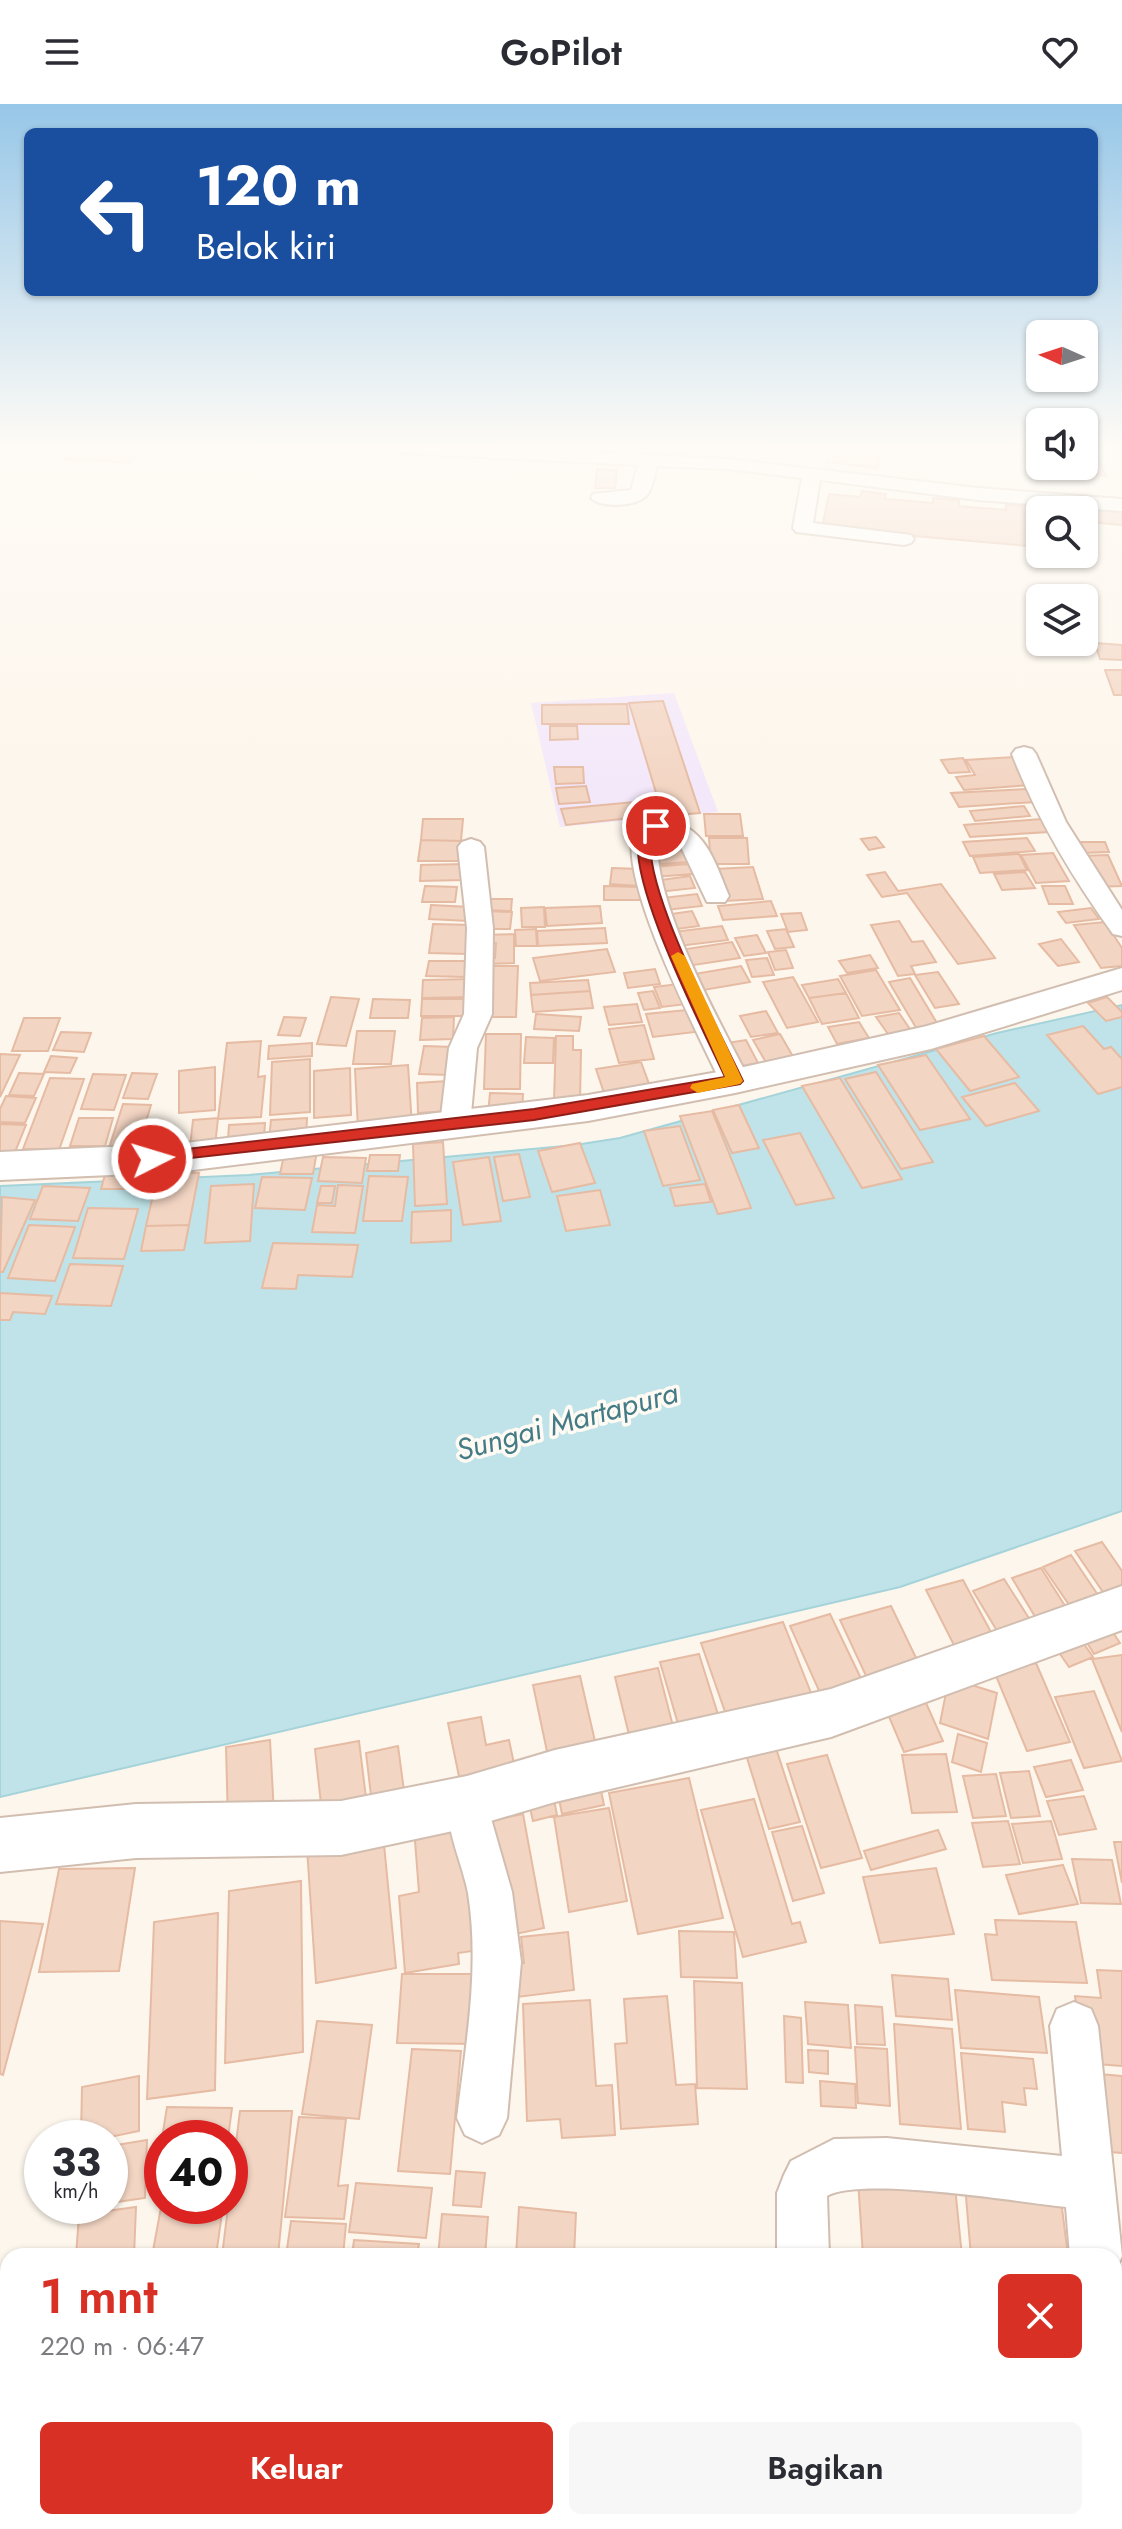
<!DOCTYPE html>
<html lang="id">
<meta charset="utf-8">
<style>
body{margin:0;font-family:Jost,sans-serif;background:#f7f7f7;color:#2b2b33;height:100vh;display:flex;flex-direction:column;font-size:30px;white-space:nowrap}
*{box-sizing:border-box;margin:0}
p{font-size:26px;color:#7c7c81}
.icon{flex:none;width:44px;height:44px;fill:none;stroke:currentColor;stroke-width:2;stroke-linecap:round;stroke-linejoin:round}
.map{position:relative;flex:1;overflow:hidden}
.side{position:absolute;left:0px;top:2144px;width:1122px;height:282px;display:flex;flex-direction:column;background:#fff;border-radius:24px 24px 0 0;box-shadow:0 2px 6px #0004}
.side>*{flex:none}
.hud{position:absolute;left:24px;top:24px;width:1074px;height:168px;border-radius:12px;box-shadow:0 2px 6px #0004;background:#1a4fa0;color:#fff;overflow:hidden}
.needle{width:52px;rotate:273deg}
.tools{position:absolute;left:1026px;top:216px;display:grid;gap:16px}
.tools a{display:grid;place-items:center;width:72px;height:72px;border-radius:12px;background:#fff;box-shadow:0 2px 6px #0004;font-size:40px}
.speed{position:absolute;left:24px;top:2016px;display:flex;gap:16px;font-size:40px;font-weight:700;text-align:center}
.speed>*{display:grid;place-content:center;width:104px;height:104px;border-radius:50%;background:#fff;box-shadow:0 2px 6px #0004;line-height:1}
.speed small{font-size:20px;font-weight:400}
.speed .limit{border:12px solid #d22;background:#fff;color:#111}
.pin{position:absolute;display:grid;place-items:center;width:68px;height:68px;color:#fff;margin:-34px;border:4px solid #fff;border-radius:50%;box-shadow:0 2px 8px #0007}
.me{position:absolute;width:88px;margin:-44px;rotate:85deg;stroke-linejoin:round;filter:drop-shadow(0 0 6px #0008)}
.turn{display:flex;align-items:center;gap:28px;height:168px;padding:0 40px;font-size:36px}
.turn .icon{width:104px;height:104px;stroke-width:2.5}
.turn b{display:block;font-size:56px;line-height:68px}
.round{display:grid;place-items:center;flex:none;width:84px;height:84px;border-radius:12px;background:#f7f7f7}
.summary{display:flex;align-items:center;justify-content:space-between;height:136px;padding:0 40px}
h1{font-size:48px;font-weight:600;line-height:60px;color:#d93025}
.primary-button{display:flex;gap:16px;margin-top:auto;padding:16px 40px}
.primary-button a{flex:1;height:92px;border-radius:12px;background:#d93025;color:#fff;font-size:32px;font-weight:600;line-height:92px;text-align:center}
.primary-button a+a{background:#f7f7f7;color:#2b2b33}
header{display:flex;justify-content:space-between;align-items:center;height:104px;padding:0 40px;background:#fff;font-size:36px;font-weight:600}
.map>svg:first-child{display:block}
.education{fill:#f3e8fa}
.green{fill:#d8ecc9}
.water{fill:#bfe3e8;stroke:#a5d3da;stroke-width:2}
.building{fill:#f3d5c3;stroke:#e6bba3;stroke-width:2}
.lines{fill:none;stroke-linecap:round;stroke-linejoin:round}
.minor-casing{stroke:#d1beb0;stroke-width:4}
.tertiary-casing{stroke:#d1beb0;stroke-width:4}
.minor{fill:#fff;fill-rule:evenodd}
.tertiary{fill:#fff;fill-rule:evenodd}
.route{fill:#d93025;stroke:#8d1f18;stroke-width:2}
.slow{fill:#f59e0b}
.labels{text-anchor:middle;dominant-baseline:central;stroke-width:7;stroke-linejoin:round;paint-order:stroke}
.water-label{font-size:30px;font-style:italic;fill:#437c86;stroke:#fffaf3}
</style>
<header><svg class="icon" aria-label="menu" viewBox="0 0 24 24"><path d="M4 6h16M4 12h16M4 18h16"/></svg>GoPilot<svg class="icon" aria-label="heart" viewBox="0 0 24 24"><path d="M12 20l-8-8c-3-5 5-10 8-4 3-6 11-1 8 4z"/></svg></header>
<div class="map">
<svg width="1122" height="2425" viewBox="0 0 1122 2425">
<rect width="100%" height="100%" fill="#fdf6ec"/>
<!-- education -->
<path class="education" d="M674,589l44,119 -158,15 -29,-124z"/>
<!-- green -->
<path class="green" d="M8,2273v145h176l-1,7h-183v-151z"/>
<!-- water -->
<path class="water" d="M1122,901v506l-222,76 -900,210v-611l249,-11 326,-30 45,-7 377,-105z"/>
<!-- building -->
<path class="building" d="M75,344h67l-11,15 -65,-4z
M787,344h24l4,1 -5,8 -26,-3z
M831,344h19l31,4 -4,16 -51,-6z
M1084,349h11l11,23 -47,-4 -2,-6h27z
M597,365l20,1 -2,18h-20z
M862,387l24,3 -1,5 48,4v-5l26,2v6l47,4v-6l26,3v5l8,1v34l-218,-19 7,-34 31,3z
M1088,404l34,2v15l-33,-3z
M1095,539l27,2v15l-22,-1z
M1105,566h17v25h-8z
M663,597l37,112 -37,3 -34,-113z
M627,600l2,20h-87v-19z
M550,622h27l1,13 -28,1z
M1014,653l17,28 -67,5 -8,-13 19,-2 -9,-15z
M963,654l7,14 -21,1 -8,-13z
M554,663h29l1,16 -28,1z
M586,682l4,16 -31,2 -3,-16z
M1027,685l8,13 -76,5 -8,-14z
M634,698l6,15 -74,8 -5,-16z
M1024,702l6,10 -55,5 -5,-10z
M704,710h36l3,22h-37z
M423,715h40l-2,22 -40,-1z
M1041,715l8,13 -79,5 -6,-12z
M679,732l4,11 -35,3 -3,-11z
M876,733l8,10 -15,3 -8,-11z
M709,734h38l2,26h-38z
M1027,734l8,13 -65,5 -7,-14z
M421,736l40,1 -2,20h-41z
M1075,738h30l4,10 -30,1z
M683,746l4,12 -36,3 -4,-11z
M1053,749l16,28 -33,2 -15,-28z
M1019,750l8,16 -47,3 -7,-16z
M1108,751l14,31 -27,1 -16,-31z
M464,760v16l-44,1 1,-16z
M689,760l4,10 -39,3 -3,-10z
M753,763l10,32 -39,2 -9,-32z
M612,764l28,1 -1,17 -29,-2z
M885,768l13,19 43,-7 54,74 -37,6 -51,-71 -25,4 -15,-22z
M1025,768l10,16 -33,2 -8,-16z
M690,772l5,12 -37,4 -5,-11z
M425,782l32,1 -2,15h-33z
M604,782l36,1v13h-36z
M1042,782h23l8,18h-24z
M697,790l5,12 -36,4 -4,-12z
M485,795h27l-1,12 -28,-1z
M771,797l6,15 -54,4 -5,-14z
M431,801l39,2 -2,14 -39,-2z
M600,802l2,17 -55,3 -2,-18z
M544,803l1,20h-23l-1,-19z
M1091,804l8,11 -33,4 -8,-11z
M484,807l28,1 -2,17h-28z
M692,807l7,15 -22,3 -6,-15z
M801,809l6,17 -19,2 -7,-18z
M899,817l13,21 11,-1 13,21 -25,4 4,8 -17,2 -27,-51z
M1105,818l17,26v18l-21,2 -27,-43z
M433,820l38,1 -3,29 -39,-1z
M722,822l6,14 -49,6 -6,-14z
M605,824l2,15 -69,3 -1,-15z
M536,825l1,17h-21l-1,-16z
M786,825l8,18 -19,2 -8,-18z
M514,830v29l-30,1v-6h11l1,-15h-13v-8z
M757,831l9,18 -22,3 -9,-18z
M1061,835l18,23 -21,4 -19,-22z
M732,838l8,16 -53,8 -7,-16z
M607,845l8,23 -75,9 -7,-23z
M786,846l7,18 -18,2 -7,-18z
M870,851l8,13 -31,5 -8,-12z
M767,854l7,17 -22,2 -6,-17z
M429,857h39l-2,16 -40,-1z
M483,862h35l-2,51h-36z
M741,862l9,16 -52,9 -9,-16z
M655,865l5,15 -32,4 -4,-15z
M876,866l24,40 -38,6 -22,-40z
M938,868l21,32 -24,4 -20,-33z
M793,873l25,45 -31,6 -24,-46z
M910,874l30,50 -22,3 -29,-49z
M472,875l-1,18 -49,1 1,-18z
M838,875l8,14 -37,5 -7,-13z
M588,876l2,11 -59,4 -1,-12z
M678,880l8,20 -24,3 -8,-20z
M590,887l3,17 -60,4 -2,-17z
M653,887l7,17 -16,2 -6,-17z
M846,889l13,25 -37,6 -13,-26z
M331,893l28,2 -13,47 -29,-2z
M1107,893l15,15v5l-16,4 -18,-18z
M373,895l37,1 -2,18h-38z
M422,895h48v17h-49z
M637,900l5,18 -33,3 -5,-18z
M687,906l8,22 -42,5 -7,-23z
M766,907l12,22 -27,4 -11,-21z
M899,909l13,19 -22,5 -14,-20z
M536,910l45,3 -2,14 -45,-2z
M284,913l22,1 -6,18 -22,-1z
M454,913l-1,22 -33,1 2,-22z
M24,914h36l-12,33h-36z
M859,918l10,16 -32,6 -9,-17z
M644,921l10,34 -35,4 -10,-34z
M1083,922l21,23 7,-2 11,12v28l-24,7 -51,-59z
M357,927h38l-4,33h-38z
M61,928l30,1 -7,19 -31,-2z
M486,930h35l-1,55h-36z
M780,930l15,26 -27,6 -15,-26z
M556,932h17v14h8l-1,52 -26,-1z
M984,932l35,41 -49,14 -34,-42z
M526,933l28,1 -1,25h-29z
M746,936l12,23 -27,5 -11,-24z
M261,937l-3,36 7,-1 -4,41 -43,2 9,-76z
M312,939v13l-44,3 1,-13z
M424,942l29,1 -4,28 -30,-1z
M0,950l20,1 -20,42z
M926,951l44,64 -50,11 -42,-65z
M51,952l26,2 -7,15 -26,-1z
M310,955v53l-40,3 2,-53z
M641,958l10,27 -46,7 -9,-27z
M408,961l4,60 -54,4 -3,-60z
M215,963v43l-36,3v-42z
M350,964l1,47 -37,3v-47z
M876,968l57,90 -32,7 -56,-90z
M19,969l25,1 -10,22 -25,-1z
M132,969l25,1 -9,25 -25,-1z
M93,970l33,1 -12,35 -33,-1z
M50,974l34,1 -25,71 -36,-1z
M840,974l62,101 -40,9 -60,-102z
M447,977l2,30 -31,2 -1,-30z
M1015,979l24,28 -53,15 -24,-29z
M490,989l33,1 -1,20h-34z
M6,992l30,2 -11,25 -25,-1v-13z
M123,1000l28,1 -13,43h-29z
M739,1001l20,43 -27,5 -19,-43z
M712,1007l39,97 -33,6 -38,-98z
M79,1014h34l-8,28h-35z
M218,1014l-3,28 -25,1 3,-27z
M307,1014l-1,20 -37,2 2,-20z
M265,1019l-1,15 -36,2 1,-15z
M0,1020l26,1 -13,32h-13z
M680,1022l20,54 -37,6 -19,-55z
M800,1029l34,65 -38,7 -33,-65z
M443,1038l4,62 -32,2 -2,-62z
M580,1039l15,40 -43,9 -14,-41z
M285,1046l32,1 -4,23h-33z
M519,1050l11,43 -27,4 -9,-44z
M370,1051h30l-2,16h-31z
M323,1053l43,1 -4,25 -44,-2z
M489,1053l12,64 -38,4 -10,-63z
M106,1067h29l-5,18h-29z
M158,1069h41l-10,52 -43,1z
M369,1072l39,1 -6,44h-39z
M262,1073l50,1 -7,32 -50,-2z
M254,1080l-4,57 -45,2 6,-57z
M705,1080l6,18 -36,4 -5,-18z
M338,1081l25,1 -8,47 -43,-1 5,-27 18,1z
M43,1082l47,2 -12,33 -48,-2z
M321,1082h14l-3,17h-15z
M600,1086l10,35 -44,6 -9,-35z
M2,1093l33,3 -32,72h-3z
M88,1104l50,1 -14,50 -51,-1z
M451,1106v31l-40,2 1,-31z
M29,1121l46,2 -20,54 -47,-3z
M189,1121l-5,25 -43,1 5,-25z
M273,1139l85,2 -6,32 -54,-2 -2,14 -34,-1z
M70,1160l53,2 -12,40 -55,-2z
M0,1189l52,3 -7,18 -32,-2 -3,8h-10z
M1102,1438l20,29v18l-17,6 -30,-44z
M1071,1451l29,43 -28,11 -29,-42z
M1041,1464l26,41 -30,11 -25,-42z
M1004,1475l28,44 -33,11 -26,-43z
M963,1476l30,56 -38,11 -29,-57z
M891,1502l28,58 -51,16 -28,-60z
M830,1510l37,77 -42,13 -35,-78z
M1102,1512l18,27 -26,11 -17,-27z
M783,1518l32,81 -85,23 -29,-83z
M1073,1524l20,29 -24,10 -20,-29z
M699,1550l22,70 -40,10 -21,-72z
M1122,1551v77l-30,-73z
M1036,1559l34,79 -43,9 -33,-80z
M658,1564l17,66 -44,9 -16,-66z
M580,1572l17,74 -48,11 -16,-76z
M949,1574l48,15 -9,46 -48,-16z
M1094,1587l28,70 -38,7 -29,-71z
M922,1590l21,47 -39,11 -20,-47z
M481,1613l5,28 23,-5 8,38 -55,13 -14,-68z
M958,1630l29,9 -6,29 -29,-10z
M773,1635l27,83 -31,7 -26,-84z
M270,1636l4,74 -46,8 -2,-75z
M359,1637l9,73 -45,8 -8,-73z
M398,1642l8,60 -33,6 -7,-59z
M946,1650l11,58 -45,1 -10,-58z
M827,1651l35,103 -41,10 -34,-104z
M1071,1656l12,30 -37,7 -12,-30z
M597,1667l7,34 -42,9 -7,-35z
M1029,1667l11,45 -29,2 -11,-45z
M996,1670l10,42 -33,2 -10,-42z
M689,1674l34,140 -85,16 -29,-141z
M550,1676l7,35 -24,6 -8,-35z
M1084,1692l12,33 -37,6 -12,-34z
M754,1695l38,125 8,-2 6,20 -63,15 -42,-147z
M609,1704l18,93 -58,11 -15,-95z
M523,1710l21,114 -43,9 -18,-115z
M466,1717l13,129 -21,3 1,11 -54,9 -6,-77 20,-4 -5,-64z
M1008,1717l12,43 -37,3 -11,-44z
M1051,1717l11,38 -39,4 -11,-39z
M802,1722l22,67 -31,8 -21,-69z
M938,1726l8,19 -75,21 -7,-19z
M383,1730l13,134 -80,15 -9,-135z
M1114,1738h8v41z
M1072,1755l40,1 9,44 -40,-1z
M1063,1761l15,39 -59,10 -13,-39z
M135,1764l-16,103 -80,1 20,-103z
M936,1764l18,66 -74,9 -17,-66z
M301,1777l2,171 -78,11 4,-172z
M218,1809l-3,177 -68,9 7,-177z
M995,1816l81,2 11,61 -95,-3 -7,-46 12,1z
M0,1817l43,3 -40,151 -3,-1z
M679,1827l55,1 3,46 -56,-1z
M568,1828l6,58 -65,8 -3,-33 18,-2 -3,-26z
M1097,1866l25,1v95l-38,-3 -9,-67 26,2z
M402,1870h79l-3,70 -81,-1z
M892,1871l56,4 4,41 -56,-4z
M694,1877l48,2 5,106 -50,-1z
M955,1886l84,7 8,56 -86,-5z
M667,1892l9,89 19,-1 3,40 -77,5 -6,-85 12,-1 -3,-44z
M590,1896l6,86 16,-1 3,50 -53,3 -2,-19 -33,2 -4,-117z
M805,1898l43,3 3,43 -43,-4z
M855,1901l27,2 3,38 -28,-1z
M784,1912l17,2 2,65 -17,-1z
M317,1917l55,4 -13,94 -57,-5z
M894,1920l58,5 9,100 -61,-5z
M855,1943l32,2 3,57 -32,-3z
M412,1945l49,2 -11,123 -52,-3z
M808,1946l20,1v23l-19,-2z
M961,1949l72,6 4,30 -13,-1 2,17 -24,-3 3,30 -37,-3z
M1088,1969l34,3v77l-24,-2z
M139,1972v55l-34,7h-24l1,-51z
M820,1977l35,3 1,24 -35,-2z
M167,2003l65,1 -4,30h-66v43h-7z
M240,2007h52l-14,145h-56z
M299,2013l47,2 -8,67 10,-1 -4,34 -59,-2z
M147,2036l-2,58 -35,5v-57z
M456,2067l29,2 -4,34 -28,-2z
M858,2076l97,7 7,69h-99z
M356,2079l76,5 -6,50 -77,-6z
M965,2081l95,7 8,64h-97z
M162,2098v4h61l-7,50h-64z
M136,2103l-2,49h-58l3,-41z
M519,2103l57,6 -2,43h-58z
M442,2110l46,3 -3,39h-47z
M291,2117l55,3 -3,32h-57z
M354,2136l65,4 -2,12h-65z
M311,2418h70l-1,7h-70z
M388,2418h113l-1,7h-113z
M532,2418h105l-2,7h-105z
M670,2418h60l12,7h-75z
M848,2418h114l1,7h-115z
M986,2418h30l1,7h-30z
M1023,2418h66l1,7h-66z"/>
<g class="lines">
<!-- minor casing -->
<g class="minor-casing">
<path id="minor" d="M392,344h125l211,11 250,29 144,11v12l-144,-11 -158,-20 -7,43 98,12 3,4 -3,4 -7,2 -108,-13 -3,-4 9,-50 -74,-9 -72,-3c-1,10 -3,22 -10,30 -11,11 -45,12 -55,2l2,-4 38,-4 7,-25 -237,-12z
M1024,643l8,2 4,5 30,68 56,88v26l-9,-2c-41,-57 -76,-115 -101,-180l4,-5z
M661,715c44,5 53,41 68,77l-4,6h-18l-26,-55 -15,-13 -8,1c-8,64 62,187 92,246l-5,7 -10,3 -10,-3 -5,-7c-22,-47 -104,-204 -86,-250 3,-9 18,-10 27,-12z
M471,735l9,3 4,5 9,81 -1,86 -15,34 -7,77 -4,7 -11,4 -11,-4 -4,-7 9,-77 15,-34 3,-86 -9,-81 4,-5z
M467,1677l15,6 30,105 9,70 -14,156 -8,17 -17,8 -17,-8 -8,-17c9,-75 23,-150 11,-225 -6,-33 -29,-75 -16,-106z
M1074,1898l17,7 7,17 24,230 -8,18v-18h-44l-4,-49c-47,-5 -205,-31 -239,-11l2,60h-52v-63l7,-18 7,-14 43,-22 53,-1 175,18 -12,-130 7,-17z
M1114,2315l8,4v106h-28l-1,-7h21z
M793,2418h56v7h-56z"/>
</g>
<!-- tertiary casing -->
<g class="tertiary-casing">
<path id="tertiary" d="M1122,864v22l-191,59 -196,44 -147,28 -411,51 -177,8v-28l177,-8 411,-49 147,-26 192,-43z
M1122,1482v44l-291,107 -276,65 -88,26 -126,27 -205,3 -136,14v-54l136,-14 205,-3 126,-25 88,-26 276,-61z"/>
</g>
<!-- minor -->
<use href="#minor" class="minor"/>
<!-- tertiary -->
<use href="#tertiary" class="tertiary"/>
</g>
<!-- sky -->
<linearGradient id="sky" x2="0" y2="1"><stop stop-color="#97c7e8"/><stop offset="0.5" stop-color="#fefbf6"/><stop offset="1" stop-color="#fefbf6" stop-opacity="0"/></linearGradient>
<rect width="1122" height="684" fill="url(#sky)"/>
<!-- route -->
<path class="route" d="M656,718l7,4 -11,7c-14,47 68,199 91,248l-3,3 -206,36 -388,43 -2,-4 8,-6 382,-44 191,-32c-21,-46 -105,-207 -84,-249z"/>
<!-- slow -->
<path class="slow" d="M678,848l7,4 58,125 -3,3 -42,9 -8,-5 2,-4 33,-7 -54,-121z"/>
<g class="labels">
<!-- water labels -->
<g class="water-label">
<text transform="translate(567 1317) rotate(-15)">Sungai Martapura</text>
</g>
</g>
</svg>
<div class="tools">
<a><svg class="needle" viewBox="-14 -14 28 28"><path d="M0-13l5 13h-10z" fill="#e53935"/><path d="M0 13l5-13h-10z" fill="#7c7c81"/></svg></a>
<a><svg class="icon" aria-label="sound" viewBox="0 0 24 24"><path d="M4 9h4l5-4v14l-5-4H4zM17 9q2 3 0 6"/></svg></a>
<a><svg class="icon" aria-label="search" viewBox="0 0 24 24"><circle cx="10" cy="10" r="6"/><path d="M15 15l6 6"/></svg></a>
<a><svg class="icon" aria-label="layers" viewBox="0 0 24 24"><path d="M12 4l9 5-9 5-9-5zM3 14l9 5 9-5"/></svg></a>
</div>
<div class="speed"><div>33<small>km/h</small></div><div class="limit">40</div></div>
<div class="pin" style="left:656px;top:722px;background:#d93025"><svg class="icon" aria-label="arrive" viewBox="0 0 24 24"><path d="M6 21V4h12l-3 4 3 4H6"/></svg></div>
<svg class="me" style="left:152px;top:1055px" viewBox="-20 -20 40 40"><circle r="17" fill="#d93025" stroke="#fff" stroke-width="3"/><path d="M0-11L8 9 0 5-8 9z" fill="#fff"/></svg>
<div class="hud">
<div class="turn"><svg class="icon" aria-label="left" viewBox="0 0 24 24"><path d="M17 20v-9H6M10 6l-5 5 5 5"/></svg><div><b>120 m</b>Belok kiri</div></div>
</div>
<section class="side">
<div class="summary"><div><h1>1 mnt</h1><p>220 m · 06:47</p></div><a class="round" style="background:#d93025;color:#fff"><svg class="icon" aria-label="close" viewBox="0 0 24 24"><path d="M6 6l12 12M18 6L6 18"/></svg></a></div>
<div class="primary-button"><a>Keluar</a><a>Bagikan</a></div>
</section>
</div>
